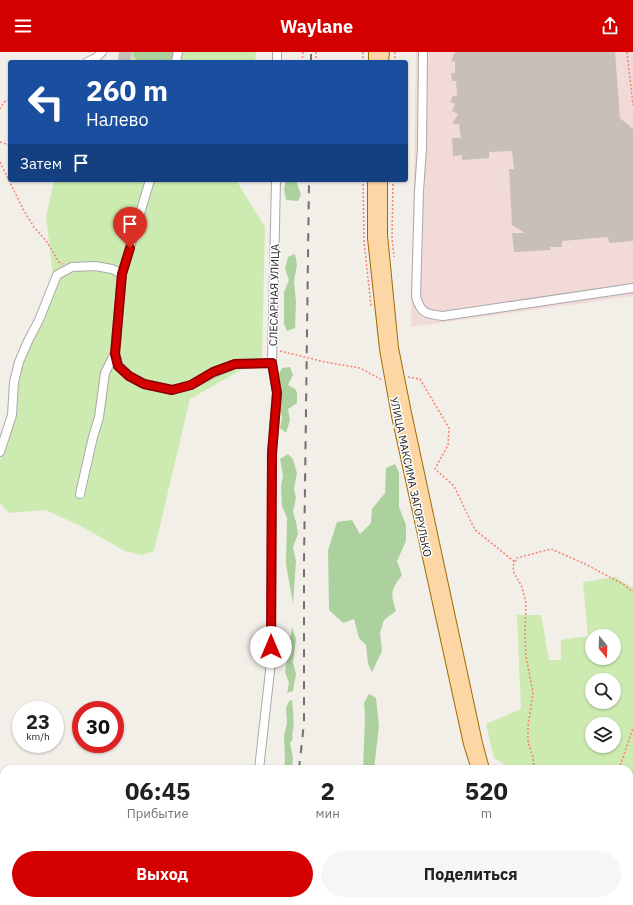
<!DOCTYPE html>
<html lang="ru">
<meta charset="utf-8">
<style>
body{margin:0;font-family:"IBM Plex Sans",sans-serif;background:#f6f6f6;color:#202124;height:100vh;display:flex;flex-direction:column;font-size:15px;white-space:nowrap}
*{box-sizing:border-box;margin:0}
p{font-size:13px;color:#757577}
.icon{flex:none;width:22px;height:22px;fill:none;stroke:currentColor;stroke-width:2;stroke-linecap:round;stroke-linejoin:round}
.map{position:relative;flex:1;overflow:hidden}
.side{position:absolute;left:0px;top:713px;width:633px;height:140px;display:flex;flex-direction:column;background:#fff;border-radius:12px 12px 0 0;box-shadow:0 1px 3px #0004}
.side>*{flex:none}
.banner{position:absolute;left:8px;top:8px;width:400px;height:122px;border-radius:4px;box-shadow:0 1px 3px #0004;background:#1a4fa0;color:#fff;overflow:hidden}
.needle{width:26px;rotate:161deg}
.controls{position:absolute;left:585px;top:577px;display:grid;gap:8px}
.controls a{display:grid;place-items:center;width:36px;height:36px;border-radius:50%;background:#fff;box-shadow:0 1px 3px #0004;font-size:20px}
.speed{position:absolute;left:12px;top:649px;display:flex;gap:8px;font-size:20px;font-weight:700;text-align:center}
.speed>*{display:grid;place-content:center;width:52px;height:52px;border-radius:50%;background:#fff;box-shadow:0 1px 3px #0004;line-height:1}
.speed small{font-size:10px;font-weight:400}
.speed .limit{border:6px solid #d22;background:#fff;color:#111}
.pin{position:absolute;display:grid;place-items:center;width:34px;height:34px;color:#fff;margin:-41px -17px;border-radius:50% 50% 50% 0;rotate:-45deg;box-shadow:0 0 4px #0007}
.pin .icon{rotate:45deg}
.me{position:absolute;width:44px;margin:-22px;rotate:0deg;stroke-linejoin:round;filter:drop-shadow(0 0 3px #0008)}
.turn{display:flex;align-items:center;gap:14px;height:84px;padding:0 12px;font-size:18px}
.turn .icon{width:52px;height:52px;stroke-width:2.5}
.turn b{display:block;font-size:28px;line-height:34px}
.then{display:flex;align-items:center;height:38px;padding:0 12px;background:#0003;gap:8px;font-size:15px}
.eta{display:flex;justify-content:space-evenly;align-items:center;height:68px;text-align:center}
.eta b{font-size:24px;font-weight:700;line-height:28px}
.button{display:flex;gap:8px;margin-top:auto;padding:8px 12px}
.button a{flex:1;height:46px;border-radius:24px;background:#d40000;color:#fff;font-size:16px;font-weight:700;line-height:46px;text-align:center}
.button a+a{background:#f6f6f6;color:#202124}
header{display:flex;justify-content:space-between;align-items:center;height:52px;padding:0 12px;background:#d40000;color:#fff;font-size:18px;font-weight:700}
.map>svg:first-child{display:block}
.commercial{fill:#f2dad9}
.grass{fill:#cdebb0;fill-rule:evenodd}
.forest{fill:#add19e}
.building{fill:#c7bfb8}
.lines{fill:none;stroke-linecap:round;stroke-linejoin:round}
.minor-casing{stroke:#a9a9a9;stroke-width:10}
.major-casing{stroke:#a06b00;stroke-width:12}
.path{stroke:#fa8072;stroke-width:1.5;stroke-dasharray:2 2;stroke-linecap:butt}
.minor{stroke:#fff;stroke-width:8}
.major{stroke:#fcd6a4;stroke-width:10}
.rail{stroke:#707070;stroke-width:2;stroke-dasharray:8 8;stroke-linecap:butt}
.route-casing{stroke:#8a0000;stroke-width:10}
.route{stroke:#d40000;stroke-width:7}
.labels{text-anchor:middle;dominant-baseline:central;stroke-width:3;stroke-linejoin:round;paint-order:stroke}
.street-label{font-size:11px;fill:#222;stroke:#fff}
</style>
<header><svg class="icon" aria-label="menu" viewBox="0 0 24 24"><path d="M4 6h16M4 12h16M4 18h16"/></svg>Waylane<svg class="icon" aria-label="share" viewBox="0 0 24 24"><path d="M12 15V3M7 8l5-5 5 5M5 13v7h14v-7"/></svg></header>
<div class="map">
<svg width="633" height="853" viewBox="0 0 633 853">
<rect width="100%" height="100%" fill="#f2efe9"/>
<!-- commercial -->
<path class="commercial" d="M416,0h217v244l-222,31z"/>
<!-- grass -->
<path class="grass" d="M129,0h127l-1,10h-128z
M54,128h182l29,47 -3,131 -72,41 -36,152 -12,4 -17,-4 -46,-26 -34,-15 -36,3 -9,-10v-42l15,-47 3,-35 7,-27 30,-60 -9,-75z
M615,525l18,11v317h-75l-2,-4h73v-132h-117l-18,-11 -8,-34 35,-15 -4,-94h24l8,45h12v-20l27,-4 -5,-54zM592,584h22v22h-22zM592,628h22v22h-22zM592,672h22v22h-22z"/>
<!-- forest -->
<path class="forest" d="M134,0h41l-2,6 -3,4h-31l-6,-6z
M286,128h10l5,15 -3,6 -12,-1 -2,-11z
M295,202l2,11 -3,16 2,22 -1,25 -8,3 -3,-7v-32l5,-12 -4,-11 3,-12z
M290,315l3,8 -5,10 7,4 2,3v11l-9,6 2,11 -4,13 -6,-5 2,-10 -2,-10 1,-19 -3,-13 4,-8z
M288,402l5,5 4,14 -3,16 2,9 -3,14 3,10 2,12 -5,13 3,14 -3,43 -7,-40 1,-46 -5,-12 -1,-19 2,-12 -3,-16z
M395,412l4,8v35l7,18v16l-9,20 5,14c-11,15 -12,18 -6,36l-12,9 -4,13 2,18 -10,21 -4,-8 -2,-19 -7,-7 -5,-19 -11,4 -14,-13 -1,-60 9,-28 15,-2 8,14 11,-11 1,-14 13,-16 1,-25z
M292,575l4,12 -3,23 3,12 -3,17 -6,2 2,-10 -4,-11z
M369,642l7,4 3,28 -5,43h-11l2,-51 -1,-15z
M292,648c1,9 3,28 0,35l1,4 -3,4 3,15 -1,11h-9l2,-8 -1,-26 3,-12 -1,-15 3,-7z
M299,849h34l-1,4h-37z"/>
<!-- building -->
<path class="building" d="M119,0h13l-2,10h-9v-1l-3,-1z
M455,0h160l5,66 13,11v112l-24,2 -1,-6 -46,4v6h-12l1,3 -37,2 -2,-19h13l-13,-8 -3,-56h5l-2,-18 -23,1v6l-27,2v-5l-9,1 -1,-18h9l-2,-14h-7l6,-10 -6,-3 3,-7 -5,-2 3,-6h4l-1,-15h-4l-1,-8h4v-11l-4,-1z"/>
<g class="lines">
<!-- minor casing -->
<g class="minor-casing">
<path id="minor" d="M423,0l-1,96 -3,43 -3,106c5,17 11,17 27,19l190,-28
M87,10l9,-4 6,-6
M176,10l2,-10
M277,10v-10
M150,128l-28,94 -7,79 4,13 10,10 15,8 28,6 19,-5 22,-12 22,-9 37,-1
M0,400l12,-37 2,-33 5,-20 9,-21 11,-21 18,-45 15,-8 23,-1 17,3 10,5
M80,442l13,-57 6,-20 6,-44 10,-20
M259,717l12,-107 1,-209 5,-60 -5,-30 4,-183
M225,853l2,-4"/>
</g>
<!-- major casing -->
<g class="major-casing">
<path id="major" d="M374,10v-10
M383,10l1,-10
M373,128v58l12,111 12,67 72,328 8,25
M382,128v55l11,113 13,65 71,330 7,26
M524,849l2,4"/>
</g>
<!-- path -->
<path class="path" d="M363,0v10
M627,0l6,53
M302,10l1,-10
M316,10v-10
M395,10v-10
M0,57l4,-7 6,-3
M0,90l10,3
M0,110l24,49 10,16 13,15 12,20 4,2
M363,128l1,61 7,65
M393,128l-1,59 2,18
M280,299l45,11 35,6 22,12
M408,325l12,2 29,49 -1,17 -13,24 19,17 21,44 40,32
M534,717l-1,-12 -5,-14v-17l5,-33 -7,-37 -1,-21 1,-32 -4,-16 -8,-14 -1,-7 4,-8 34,-9 32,14 40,21 10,8
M619,717l14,-41
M629,754l4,-1
M539,849l2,4"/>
<!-- minor -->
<use href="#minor" class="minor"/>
<!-- major -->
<use href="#major" class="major"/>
<!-- rail -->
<path class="rail" d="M311,10v-10
M299,717l5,-46v-161l5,-382
M272,853l1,-4"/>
</g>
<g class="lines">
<!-- route casing -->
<g class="route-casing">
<path id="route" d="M130,196l-8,26 -7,80 3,12 11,10 15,8 28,6 19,-5 22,-13 22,-8 37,-1 5,30 -5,60 -1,194"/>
</g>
<!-- route -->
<use href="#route" class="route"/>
</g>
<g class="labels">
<!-- street labels -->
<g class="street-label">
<text transform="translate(274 243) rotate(-89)">СЛЕСАРНАЯ УЛИЦА</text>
<text transform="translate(411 425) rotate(78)">УЛИЦА МАКСИМА ЗАГОРУЛЬКО</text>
</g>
</g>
</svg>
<div class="controls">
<a><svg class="needle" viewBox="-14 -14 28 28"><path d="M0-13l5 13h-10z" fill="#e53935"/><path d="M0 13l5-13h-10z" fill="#757577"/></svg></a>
<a><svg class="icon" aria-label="search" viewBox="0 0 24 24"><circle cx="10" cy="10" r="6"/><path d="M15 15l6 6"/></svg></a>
<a><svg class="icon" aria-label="layers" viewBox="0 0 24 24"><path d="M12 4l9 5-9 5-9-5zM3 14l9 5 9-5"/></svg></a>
</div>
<div class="speed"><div>23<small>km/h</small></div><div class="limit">30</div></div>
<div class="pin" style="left:130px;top:196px;background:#d93025"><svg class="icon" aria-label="arrive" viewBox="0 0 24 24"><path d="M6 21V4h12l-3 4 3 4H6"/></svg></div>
<svg class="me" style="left:271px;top:595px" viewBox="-20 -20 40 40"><circle r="19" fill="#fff"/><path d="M0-13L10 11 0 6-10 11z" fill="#d40000"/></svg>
<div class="banner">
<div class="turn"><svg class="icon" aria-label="left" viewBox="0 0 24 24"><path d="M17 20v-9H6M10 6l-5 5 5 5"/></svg><div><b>260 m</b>Налево</div></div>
<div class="then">Затем<svg class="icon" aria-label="arrive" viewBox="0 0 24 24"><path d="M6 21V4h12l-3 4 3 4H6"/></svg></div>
</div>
<section class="side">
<div class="eta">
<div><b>06:45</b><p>Прибытие</p></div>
<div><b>2</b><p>мин</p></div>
<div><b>520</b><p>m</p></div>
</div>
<div class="button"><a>Выход</a><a>Поделиться</a></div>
</section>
</div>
